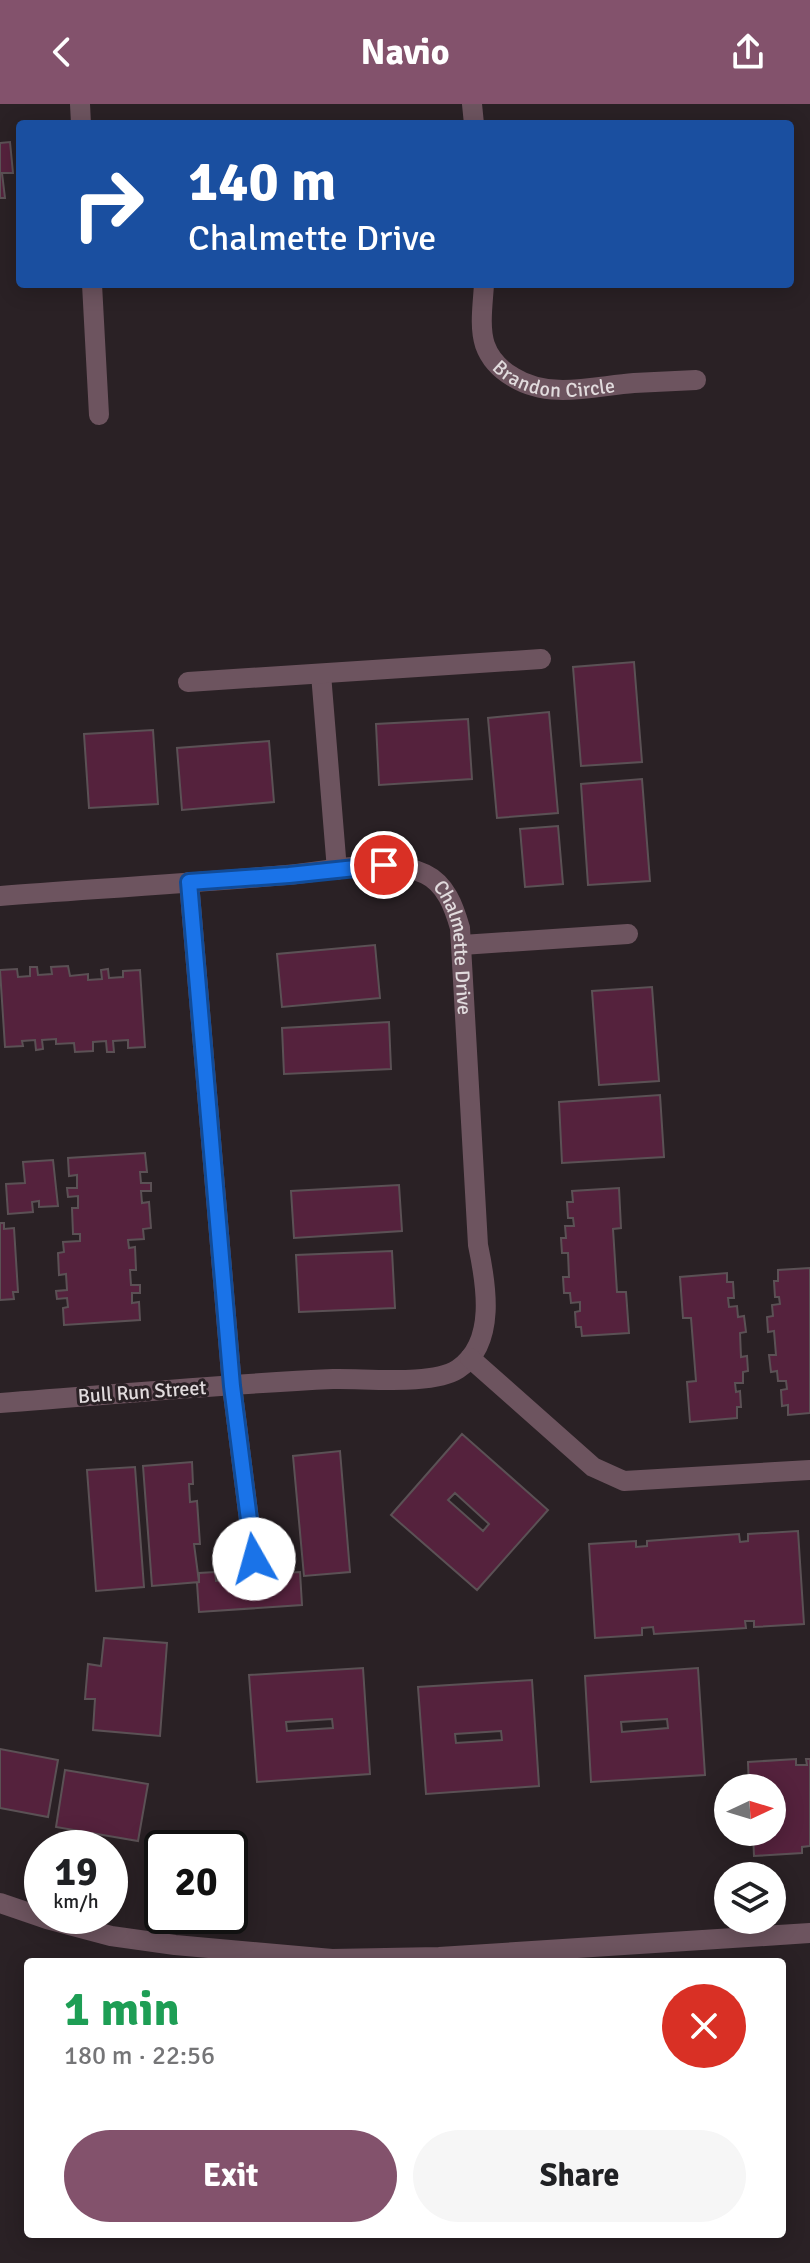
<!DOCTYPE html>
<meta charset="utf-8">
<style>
body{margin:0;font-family:Signika,sans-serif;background:#f6f6f6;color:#202124;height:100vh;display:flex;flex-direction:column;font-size:30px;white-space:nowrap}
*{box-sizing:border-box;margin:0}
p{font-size:26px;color:#757577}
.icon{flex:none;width:44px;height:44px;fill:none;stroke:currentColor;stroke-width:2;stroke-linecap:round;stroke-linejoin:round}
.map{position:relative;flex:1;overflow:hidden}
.sheet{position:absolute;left:24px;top:1854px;width:762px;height:280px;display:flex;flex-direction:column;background:#fff;border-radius:8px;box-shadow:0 4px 20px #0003}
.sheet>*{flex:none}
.guide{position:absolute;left:16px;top:16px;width:778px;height:168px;border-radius:8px;box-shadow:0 4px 20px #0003;background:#1a4fa0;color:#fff;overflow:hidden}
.needle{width:52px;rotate:86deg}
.fabs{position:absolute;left:714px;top:1670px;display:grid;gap:16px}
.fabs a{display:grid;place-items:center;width:72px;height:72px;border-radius:50%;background:#fff;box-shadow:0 4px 20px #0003;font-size:40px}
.speed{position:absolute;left:24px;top:1726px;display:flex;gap:16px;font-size:40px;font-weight:700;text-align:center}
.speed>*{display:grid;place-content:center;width:104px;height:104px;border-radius:50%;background:#fff;box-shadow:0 4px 20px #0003;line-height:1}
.speed small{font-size:20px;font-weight:400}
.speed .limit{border:4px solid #111;border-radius:12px;background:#fff;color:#111}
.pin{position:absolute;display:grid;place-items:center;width:68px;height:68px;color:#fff;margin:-34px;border:4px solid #fff;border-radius:50%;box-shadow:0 2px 8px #0007}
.me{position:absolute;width:88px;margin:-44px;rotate:353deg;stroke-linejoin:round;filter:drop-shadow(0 0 6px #0008)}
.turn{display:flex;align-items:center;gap:28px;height:168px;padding:0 40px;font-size:36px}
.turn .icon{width:104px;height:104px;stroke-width:2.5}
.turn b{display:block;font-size:56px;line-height:68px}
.round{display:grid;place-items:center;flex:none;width:84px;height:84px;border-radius:42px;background:#f6f6f6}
.head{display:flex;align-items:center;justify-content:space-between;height:136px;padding:0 40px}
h1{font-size:48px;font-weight:700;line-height:60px;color:#1e9e55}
.action{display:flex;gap:16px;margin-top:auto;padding:16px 40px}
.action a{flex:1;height:92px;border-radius:48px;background:#83526c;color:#fff;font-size:32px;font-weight:700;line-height:92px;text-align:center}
.action a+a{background:#f6f6f6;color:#202124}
header{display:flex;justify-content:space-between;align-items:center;height:104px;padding:0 40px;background:#83526c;color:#fff;font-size:36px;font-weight:700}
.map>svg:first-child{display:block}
.building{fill:#55223d;stroke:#5b5155;stroke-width:2;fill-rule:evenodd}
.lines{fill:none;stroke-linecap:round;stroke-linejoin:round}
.minor{stroke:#6d545f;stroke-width:20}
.route-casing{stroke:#114b97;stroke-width:20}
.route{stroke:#1a73e8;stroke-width:14}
.labels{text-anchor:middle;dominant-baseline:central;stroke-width:6;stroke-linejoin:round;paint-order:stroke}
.street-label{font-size:20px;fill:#e1dbdd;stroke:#2a2125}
</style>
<header><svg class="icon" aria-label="back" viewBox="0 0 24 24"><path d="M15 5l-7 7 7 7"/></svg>Navio<svg class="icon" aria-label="share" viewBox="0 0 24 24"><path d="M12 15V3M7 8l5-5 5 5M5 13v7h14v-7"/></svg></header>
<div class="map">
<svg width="810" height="2159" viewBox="0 0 810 2159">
<rect width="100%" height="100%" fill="#2a2125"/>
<!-- building -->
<path class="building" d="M10,38l3,31h-11l3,25h-5v-55z
M634,558l8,100 -61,4 -8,-99z
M549,608l9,101 -61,5 -9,-100z
M468,615l4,60 -93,6 -3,-61z
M153,626l5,74 -69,4 -5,-74z
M269,637l5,61 -92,8 -5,-62z
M642,675l8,102 -62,4 -7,-101z
M558,722l5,58 -38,3 -5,-58z
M375,841l5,53 -98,9 -5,-53z
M68,862l2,10 18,-2v6l14,-1 -1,-9 7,-1 1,9 14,-1v-6l17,-1 5,77 -17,1v-8l-15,1 1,11h-7l-1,-11 -13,1v9l-18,1 -1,-9 -18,1v-5l-14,1 1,9 -7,1 -1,-10 -13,1 1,5 -18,1 -5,-77 17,-1 1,8 12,-1v-9h7l1,8 14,-1 -1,-7z
M652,883l7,94 -60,4 -7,-94z
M389,918l2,47 -107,5 -2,-46z
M660,991l4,62 -102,6 -3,-61z
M145,1049l2,19h-7l1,11h10v8h-10l1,12 7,-1 2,26 -8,1 1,10 -16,1 1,8 6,-1 1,23h-6l1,15h9v8h-8v10l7,-1 1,18 -76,5 -1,-17 5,-1 -1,-9 -10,1 -1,-8 11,-1 -1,-16 -7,1 -1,-22 6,-1 -1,-10 17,-1v-7h-7l-1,-26h6v-12l-10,1 -1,-9h10v-13l-8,1 -1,-18z
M53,1056l5,46 -19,1v-6l-7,1 1,10 -25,2 -2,-30 19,-1 -2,-21z
M399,1081l3,46 -108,7 -3,-47z
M619,1084l2,40 -8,1 4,63h9l3,41 -47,3 -1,-9h-5l-1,-15 5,-1v-9l-9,1 -1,-10h-6l-1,-16h6l-1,-24h-6l-1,-15h5l-1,-12h9l-1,-8h-5l-1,-16h6l-1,-11z
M0,1119h4v6l10,-1 4,64h-5l1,7 -14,1z
M392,1147l3,57 -96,4 -3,-57z
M810,1164v145l-22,2v-10l-6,1 -1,-16 6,-1 -1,-8h-8l-1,-10 -6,1 -2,-17h7l-2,-24 -6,1 -1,-15 6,-1 -1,-11 8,-1 -1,-7h-4l-1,-16h4v-11z
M727,1169v9h6l1,16h-6l1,9 8,-1 1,11 6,-1 2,16 -6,1 1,24 6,-1 1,15 -5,1v11h-8l1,9 4,-1 1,16h-4v11l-47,4 -3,-40 9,-1 -5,-63h-8l-3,-41z
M462,1330l86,76 -71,80 -86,-75zM455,1389l34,31 -6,7 -35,-31z
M340,1347l10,121 -46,4 -11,-120z
M192,1358l1,22h-4l1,18 7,-1 3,43h-6l5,38 -47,4 -9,-120z
M135,1363l9,120 -48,4 -9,-121z
M798,1427l6,93 -50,3v-6h-9l1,7 -92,6 -1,-7 -11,1v7l-47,3 -6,-94 47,-3v6l11,-1v-5l92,-7 1,8 8,-1v-7z
M215,1468l1,9 20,-2 -1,-3 29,-2v4l21,-2 -1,-3 16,-1 2,33 -103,7 -2,-29 2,-1v-9z
M104,1534l63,5 -7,93 -67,-6 2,-31h-10l3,-35 13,2z
M363,1564l7,106 -113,8 -8,-107zM332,1615l1,9 -46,3 -1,-9z
M698,1564l7,107 -114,7 -6,-106zM667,1615l1,9 -46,4 -1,-10z
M532,1576l7,106 -113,8 -8,-107zM501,1627l1,9 -46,3 -1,-9z
M0,1645l58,11 -10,57 -48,-9z
M796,1655v6h11l-1,-6h4v87l-8,1v6l-48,3 -1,-24h19v-44h-23l-1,-26z
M65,1666l83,14 -10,57 -82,-14z"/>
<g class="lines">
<!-- minor -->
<g class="minor">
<path d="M80,0l1,20"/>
<path d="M472,0l2,20"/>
<path d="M92,180l7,131"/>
<path id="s1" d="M484,180c-1,19 -5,43 1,61 5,14 16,25 28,32 37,23 81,9 121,6 21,-1 41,-2 62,-3"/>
<path d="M321,570l16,196"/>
<path d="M188,578l353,-23"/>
<path d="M189,778l43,504 22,173"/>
<path id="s2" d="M0,792c95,-7 191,-13 286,-21 43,-3 98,-20 139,-1 21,10 29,33 35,54l18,317c8,38 19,98 -20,124 -26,17 -93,9 -125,10 -111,5 -222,16 -333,24"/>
<path d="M462,841l166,-11"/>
<path d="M470,1254l123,109 31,14 186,-11"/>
<path d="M0,1799l47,16 64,17 64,9 157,14 107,-2 371,-24"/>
</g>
</g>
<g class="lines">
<!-- route casing -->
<g class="route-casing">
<path id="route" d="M254,1455l-22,-173 -43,-504 100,-7 95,-10"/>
</g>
<!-- route -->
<use href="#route" class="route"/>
</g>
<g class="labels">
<!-- street labels -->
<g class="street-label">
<text stroke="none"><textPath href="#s1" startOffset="146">Brandon Circle</textPath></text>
<text stroke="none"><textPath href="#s2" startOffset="512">Chalmette Drive</textPath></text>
<text transform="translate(142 1288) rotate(-4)">Bull Run Street</text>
</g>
</g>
</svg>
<div class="fabs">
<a><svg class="needle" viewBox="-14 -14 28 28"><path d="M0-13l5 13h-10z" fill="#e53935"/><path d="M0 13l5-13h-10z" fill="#757577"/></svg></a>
<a><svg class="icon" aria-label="layers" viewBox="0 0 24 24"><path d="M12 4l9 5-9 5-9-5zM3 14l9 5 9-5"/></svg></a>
</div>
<div class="speed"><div>19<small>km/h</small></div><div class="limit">20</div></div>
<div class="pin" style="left:384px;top:761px;background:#d93025"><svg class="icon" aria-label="arrive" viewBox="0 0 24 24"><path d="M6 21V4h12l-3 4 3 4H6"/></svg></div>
<svg class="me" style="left:254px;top:1455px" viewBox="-20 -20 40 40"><circle r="19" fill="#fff"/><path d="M0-13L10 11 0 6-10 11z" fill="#1a73e8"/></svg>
<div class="guide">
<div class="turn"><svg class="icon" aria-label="right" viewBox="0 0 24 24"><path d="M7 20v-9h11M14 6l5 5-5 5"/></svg><div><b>140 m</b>Chalmette Drive</div></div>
</div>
<section class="sheet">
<div class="head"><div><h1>1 min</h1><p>180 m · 22:56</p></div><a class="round" style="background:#d93025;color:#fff"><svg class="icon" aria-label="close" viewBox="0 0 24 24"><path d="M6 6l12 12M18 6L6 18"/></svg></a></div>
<div class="action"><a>Exit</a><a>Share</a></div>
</section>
</div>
